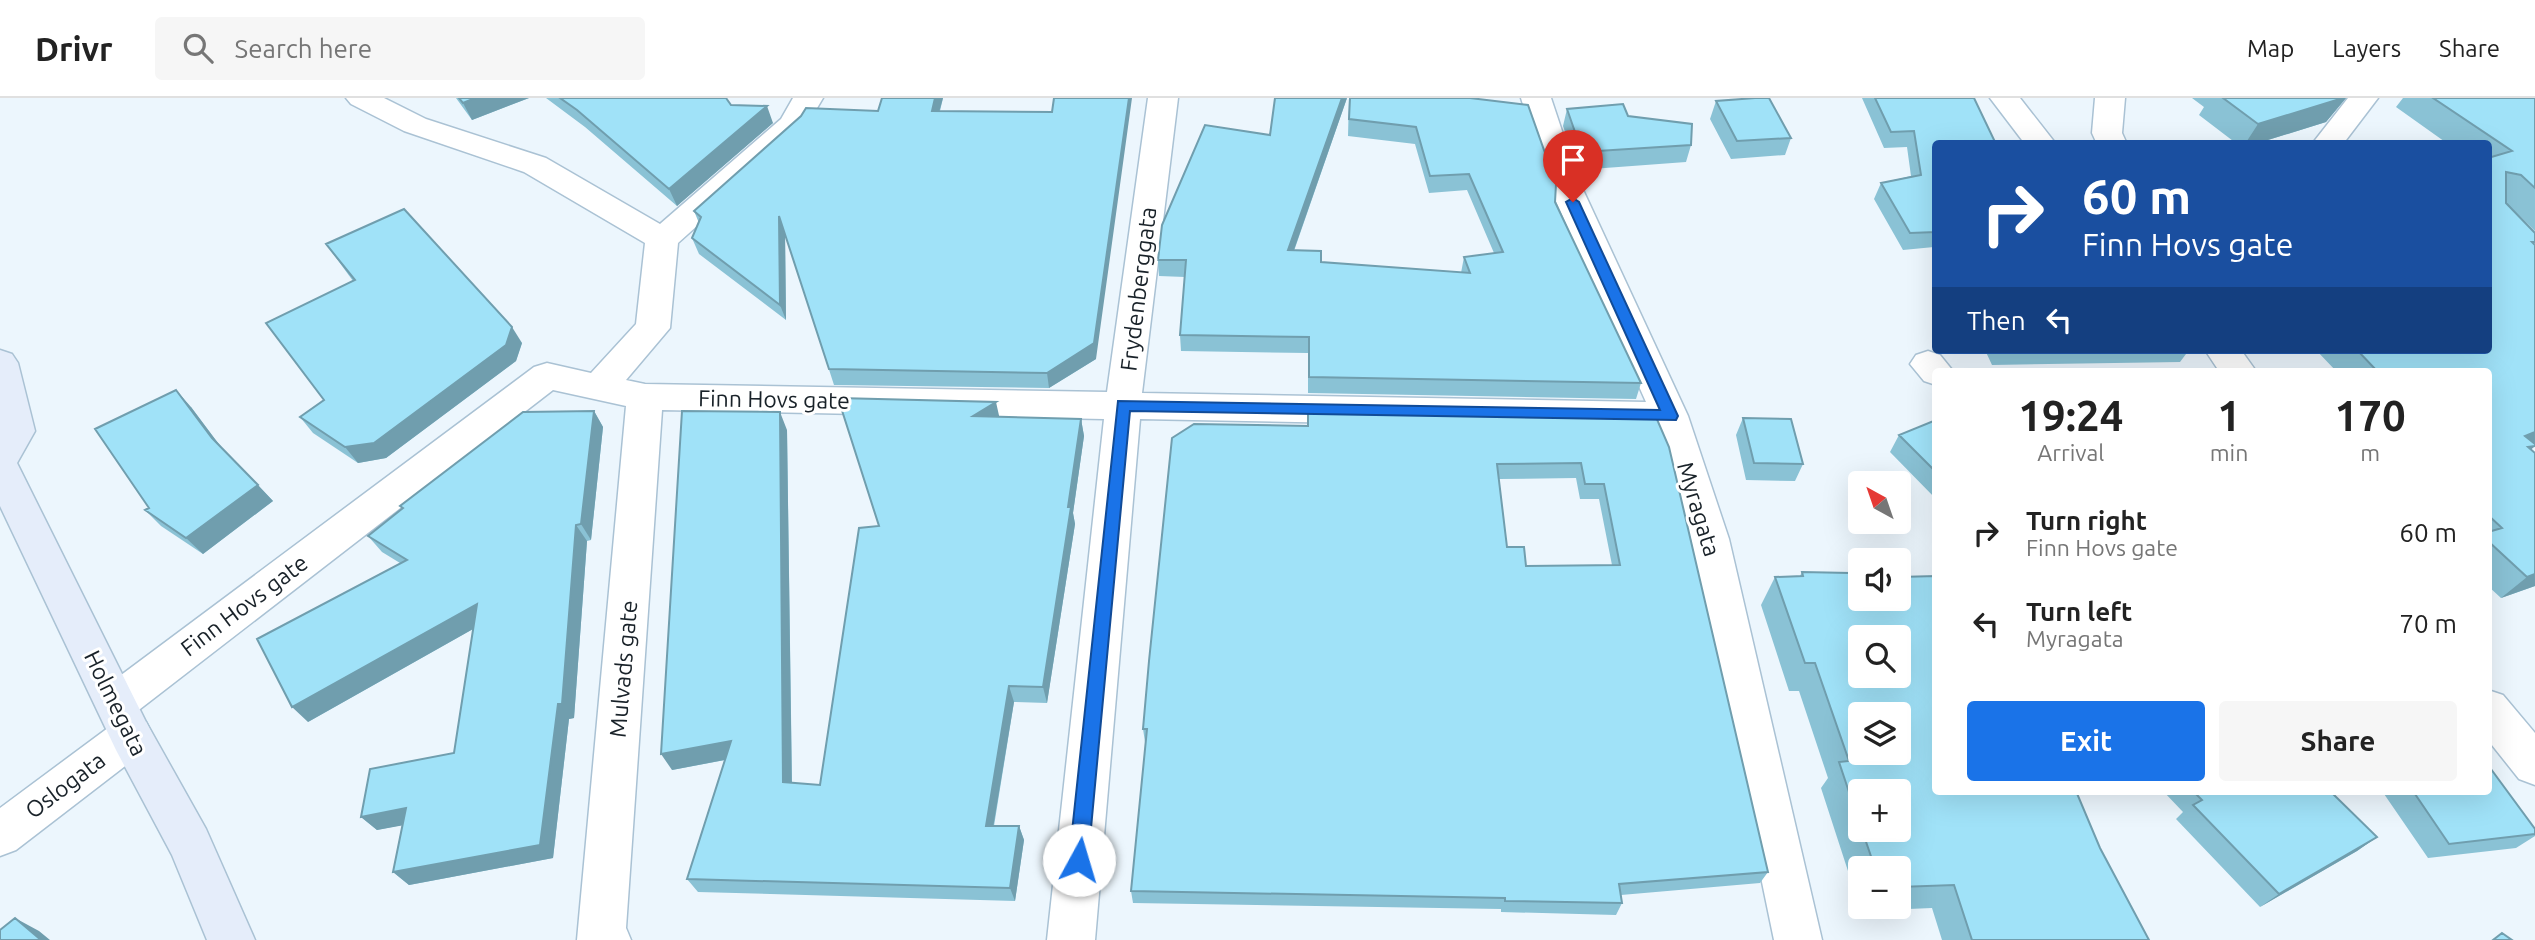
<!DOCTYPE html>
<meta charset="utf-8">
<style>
body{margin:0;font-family:Ubuntu,sans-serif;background:#f6f6f6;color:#222;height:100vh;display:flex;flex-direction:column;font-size:26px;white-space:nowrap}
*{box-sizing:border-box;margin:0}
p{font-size:23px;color:#767676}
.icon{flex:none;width:38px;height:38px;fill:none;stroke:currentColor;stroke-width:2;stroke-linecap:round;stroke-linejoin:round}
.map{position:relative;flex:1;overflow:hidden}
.drawer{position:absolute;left:1932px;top:270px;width:560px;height:427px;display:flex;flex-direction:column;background:#fff;border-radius:7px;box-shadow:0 7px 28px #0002}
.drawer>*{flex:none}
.hud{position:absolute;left:1932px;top:42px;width:560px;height:214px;border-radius:7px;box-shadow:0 7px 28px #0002;background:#1a4fa0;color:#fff;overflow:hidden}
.needle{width:46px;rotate:320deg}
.fabs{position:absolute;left:1848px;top:373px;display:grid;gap:14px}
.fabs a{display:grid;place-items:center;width:63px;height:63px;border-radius:7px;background:#fff;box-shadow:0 7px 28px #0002;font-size:35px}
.pin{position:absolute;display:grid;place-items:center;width:60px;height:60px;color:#fff;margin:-72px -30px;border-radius:50% 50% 50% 0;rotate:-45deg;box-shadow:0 0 7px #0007}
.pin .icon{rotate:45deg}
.me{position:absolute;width:77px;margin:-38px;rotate:6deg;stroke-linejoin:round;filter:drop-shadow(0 0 5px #0008)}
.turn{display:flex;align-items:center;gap:24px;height:147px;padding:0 35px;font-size:32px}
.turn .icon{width:91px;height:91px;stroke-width:2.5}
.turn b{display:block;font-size:49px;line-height:60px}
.then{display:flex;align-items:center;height:66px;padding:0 35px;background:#0003;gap:14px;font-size:26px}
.eta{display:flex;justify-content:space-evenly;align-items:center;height:119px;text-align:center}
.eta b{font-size:42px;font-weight:700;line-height:49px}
.cta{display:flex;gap:14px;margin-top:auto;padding:14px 35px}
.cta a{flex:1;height:80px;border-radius:7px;background:#1a73e8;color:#fff;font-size:28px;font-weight:700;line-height:80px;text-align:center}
.cta a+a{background:#f6f6f6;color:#222}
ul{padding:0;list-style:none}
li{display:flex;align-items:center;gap:21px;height:91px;padding:0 35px}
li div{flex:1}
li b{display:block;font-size:26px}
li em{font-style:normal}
header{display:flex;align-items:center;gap:42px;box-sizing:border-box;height:98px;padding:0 35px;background:#fff;border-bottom:2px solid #e0e0e0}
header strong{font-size:33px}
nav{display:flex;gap:38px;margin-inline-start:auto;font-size:24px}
.search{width:490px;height:63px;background:#f6f6f6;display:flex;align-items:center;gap:18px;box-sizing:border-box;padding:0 24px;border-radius:7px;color:#767676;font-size:26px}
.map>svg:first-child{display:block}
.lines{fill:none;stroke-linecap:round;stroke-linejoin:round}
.street-casing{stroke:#aac2d4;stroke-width:3}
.secondary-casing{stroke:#aac2d4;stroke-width:3}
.street{fill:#fff;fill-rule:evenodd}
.secondary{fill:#e5edfa;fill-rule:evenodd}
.wall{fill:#8ac2d5;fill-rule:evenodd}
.shaded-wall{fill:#709eae}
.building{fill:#a0e2f8;stroke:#709eae;stroke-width:2;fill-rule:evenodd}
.route{fill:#1a73e8;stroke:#114b97;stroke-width:2}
.labels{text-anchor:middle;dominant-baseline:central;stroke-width:6;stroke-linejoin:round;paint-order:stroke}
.street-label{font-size:23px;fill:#192229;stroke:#fff}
</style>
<header>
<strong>Drivr</strong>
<div class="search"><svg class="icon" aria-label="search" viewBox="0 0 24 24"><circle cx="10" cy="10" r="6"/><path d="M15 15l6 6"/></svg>Search here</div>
<nav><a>Map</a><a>Layers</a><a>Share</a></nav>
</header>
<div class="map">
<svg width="2535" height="842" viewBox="0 0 2535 842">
<rect width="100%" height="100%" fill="#ecf6fd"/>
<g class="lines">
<!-- street casing -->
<g class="street-casing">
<path id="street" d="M346,0h38l42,21 120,39 114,66 121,-105 12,-21h30l-19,32 -126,113 -8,85 -44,52 19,4 462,8 41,-294h30l-36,295 504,9 -100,-223 -25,-81h30l27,81 110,237 41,123 93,401h-48l-83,-401 -35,-110 -516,-10 -45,521h-48l57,-521 -442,-9 -36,518 5,12h-54l49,-534 -73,-16 -422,326 -15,6 -15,-6 -6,-13 6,-13 433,-323 13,-4 44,10 45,-49 9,-81 -121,-71 -120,-41 -53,-27z
M1990,0h30l36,46h-31z
M2095,0h30l-3,35 5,11h-30l-5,-11z
M2348,0h30l-35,46h-31z
M2205,252h36l15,21h-37z
M1928,253l12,4 13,16h-17v14l-12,-4 -14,-17 6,-9z
M2488,592l15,5 32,38v52l-16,-6 -31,-39z
M131,619l15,5 7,14 -7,14 -130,100 -16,6v-48l116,-86z"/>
</g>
<!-- secondary casing -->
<g class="secondary-casing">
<path id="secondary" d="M0,252l12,4 6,9 17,68 -18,32 129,259 60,107 49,111h-48l-35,-85 -56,-105 -116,-244z"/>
</g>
<!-- street -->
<use href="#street" class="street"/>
<!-- secondary -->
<use href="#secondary" class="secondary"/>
</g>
<!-- wall -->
<path class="wall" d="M456,0h73l-57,22z
M546,0h180l5,7 42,18 -96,83 -92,-79z
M882,0h61l-3,13 156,248 -47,29 -215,-3 -49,-152 1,87 -87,-66 -7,-16 7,-15 -5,-12 184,-100z
M1347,0l-53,153 27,11 140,11 3,-16 30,-4 -27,-63 -38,3 -14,-49 -67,-8 1,-38h121l85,104 86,181 -5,16 -328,-6v-40l-127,-2 -1,-16 5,-58 -26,-1 -1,-16 112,-125z
M1862,0h112l-38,46v106l-2,-3 -31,3 -29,-51 7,-16 30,-7 -4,-29 -23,1z
M2192,0h154l-20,24 -71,22h-18l-38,-29 5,-8z
M2403,0h132v133l-29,-28 25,247 4,136 -34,12 -13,-12v-215h-152l-20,-21h172v-206h-40l-52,-37z
M1716,3l75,37 -6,17 -54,4 -21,-40z
M1567,11l61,7 63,29 -5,17 -108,8 -15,-44z
M326,146l196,99 -6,18 -130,97 -28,5 -45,-30 -13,-16 24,-17 29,-119z
M1985,252h204l-9,12 -188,3z
M191,309l32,43 50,51 -70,53 -42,-28 -16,-16 4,-2z
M594,313l9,16 -12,113 -4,1 -13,177 -5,1 -16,139 -144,27 -16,-13 9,-47 -25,5 -16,-13 93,-64 19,-124 -165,93 92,-159 -18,-11 -14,-16 34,-27 -2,-3z
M1000,319l81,2 3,17 -11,77 2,11 -28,179 -33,-1 -20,124h25l5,14 -9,61 -317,-9 -11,-13 38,-119 -53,10 115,-340 5,353 28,2 59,-259z
M1656,319l112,455 -8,11 -139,12 1,8 -6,12 -115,-3v-3l-368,-6 -2,-12 15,-149h-1l-2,-13 165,-303zM1576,380l4,21h19l13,66 -86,1 -19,-19 -8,-68z
M1743,320l60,46 -8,17 -49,-1 -10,-45z
M1936,322v79l-46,-47 9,-17z
M1802,474l134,219 164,57 49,92h-207l-10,-32 -71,3 -40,-123 7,-10 -29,-87h-10l-28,-86 14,-28 25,-1zM1860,693l39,39h-39zM1860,770h39v38h-39z
M2163,693h167l47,46 -20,14 -97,56 -84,-88 7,-7z
M2382,693h106l47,38v7l-19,12 -88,10z"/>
<!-- shaded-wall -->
<path class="shaded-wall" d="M475,0h54l-57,22 -9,-17z
M935,0h8l-8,29 -3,-16z
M1129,0h3l-36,261 -47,29 -2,-15z
M1342,0h5l-59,169v-17z
M2343,0h3l-20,24 -71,22h-10l13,-20z
M767,8l6,17 -96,83 -8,-17z
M779,118l6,16 1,88 -6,-15z
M512,229l10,16 -6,18 -130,97 -28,5 -13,-16z
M176,292l15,17 36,48 -15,-17z
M996,304l4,18 -27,-4z
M594,313l9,16 -12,113 -10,-16z
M780,314l7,18 5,367 -9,-15z
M1081,321l3,17 -11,77 2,11 -28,179 -4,-16 25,-180z
M2535,334v14l-23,21 13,-31z
M258,387l15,16 -70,53 -17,-16z
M576,427l11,16 -13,177 -5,1 -16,139 -144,27 -16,-13z
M2535,476v12l-34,12 26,-21z
M477,506l12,16 -181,102 -16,-15z
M1009,588l5,16 -23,138 -5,-14z
M731,643l9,16 -68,13 -11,-16z
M406,710l15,14 -44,8 -16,-13z
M1019,728l5,14 -9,61 -5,-13z
M2377,739l-20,14 -97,56 19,-13z
M15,820l24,13 11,9h-9z"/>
<!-- building -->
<path class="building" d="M459,0h16l-12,5z
M560,0h166l5,7 36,1 -98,83 -92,-79z
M882,0h53l-3,13 120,1 2,-14h75l-35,245 -47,30 -218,-4 -50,-153 1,89 -88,-67 9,-21 -7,-6 107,-95 5,-8 72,3z
M1275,0h67l-54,152 33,1v11l149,11 -6,-16 39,-5 -34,-78 -39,2 -14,-49 -67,-8 1,-21h120l58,7 28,79 -1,18 86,181 -332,-6v-40l-129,-2 6,-75h-28l4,-35 43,-100 65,10z
M1755,0h14l22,40 -54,3 -21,-40z
M1875,0h99l22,46h-60v88l-26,1 -29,-50 40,-8 -7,-44 -23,1z
M2223,0h120l-85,26z
M2433,0h102v90l-14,-13 -15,-3v31l29,30v9h-3l3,3v187l-10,4 10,8v2l-7,1 7,6v121l-8,3 -39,-36v-9l14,-4 -14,-13v-144h-111l-20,-21h131v-192l24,-7z
M1623,6l5,12 64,8 -1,21 -109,7 -15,-43z
M404,111l108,118 -6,18 -132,98 -29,4 -45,-30 24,-17 -58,-77 89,-43 -29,-36z
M176,292l36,48 46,47 -72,53 -41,-28 4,-2 -54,-79z
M838,300l158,4 -23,14 108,3 -13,88h3l-28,180 -34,-1 -23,140h33l-9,62 -323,-9 44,-138 -70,13 21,-343 98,1 3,370 37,3 39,-257 20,-2z
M1308,312l348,7 13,30 99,425 -149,12 3,19 -117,-2v-3l-374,-7 16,-162h-4l6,-68 23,-223 22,-14 114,2zM1581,365l4,21h19l16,81 -94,1 -2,-19h-17l-10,-83z
M594,313l-13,113 -5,1 -14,179h-4l-18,141 -147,27 13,-64 -45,9 9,-48 84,-16 23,-149 -185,103 -35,-68 150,-79 -39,-24 35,-28 -3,-2 123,-94z
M1743,320l48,1 12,45 -49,-1z
M1936,322v52l-37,-37z
M1802,474l48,1 1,4h9v21h39v-21l37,-1v215h140l24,57 49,92h-177l-18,-55 -55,2v-19h-24l-13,-38h37v-39h-39v34l-21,-63 10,-1 -34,-98h-10l-30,-86 28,-1zM1860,539h39v39h-39zM1860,616h39v38h-39z
M2488,667l47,64v5l-86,10 -36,-53h75z
M2193,693h137l47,46 -98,57 -86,-89 9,-5z
M15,820l26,22h-41v-10z
M2502,835l10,7h-19z"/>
<!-- route -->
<path class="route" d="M1573,100l6,4 99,214 -2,4 -546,-9 -42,449 -2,6 -7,3 -7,-3 -3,-6 49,-459 542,9 -94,-208z"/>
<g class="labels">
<!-- street labels -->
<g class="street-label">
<text transform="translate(1138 191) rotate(-83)">Frydenberggata</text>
<text transform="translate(774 301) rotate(1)">Finn Hovs gate</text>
<text transform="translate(1699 411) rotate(73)">Myragata</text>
<text transform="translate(244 507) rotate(-37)">Finn Hovs gate</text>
<text transform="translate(623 571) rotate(-85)">Mulvads gate</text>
<text transform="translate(116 605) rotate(64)">Holmegata</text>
<text transform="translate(65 687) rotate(-37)">Oslogata</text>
</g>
</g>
</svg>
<div class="fabs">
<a><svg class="needle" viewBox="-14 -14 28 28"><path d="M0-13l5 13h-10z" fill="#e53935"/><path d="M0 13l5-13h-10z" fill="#767676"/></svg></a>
<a><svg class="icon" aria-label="sound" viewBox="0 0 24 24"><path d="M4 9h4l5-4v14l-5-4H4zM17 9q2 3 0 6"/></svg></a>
<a><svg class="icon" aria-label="search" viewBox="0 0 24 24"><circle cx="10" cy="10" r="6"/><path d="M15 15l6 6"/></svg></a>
<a><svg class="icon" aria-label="layers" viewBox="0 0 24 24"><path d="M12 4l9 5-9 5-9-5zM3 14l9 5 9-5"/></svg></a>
<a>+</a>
<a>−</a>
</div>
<div class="pin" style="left:1573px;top:104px;background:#d93025"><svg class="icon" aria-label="arrive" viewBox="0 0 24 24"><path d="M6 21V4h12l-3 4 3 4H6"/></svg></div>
<svg class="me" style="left:1079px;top:762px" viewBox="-20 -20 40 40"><circle r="19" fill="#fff"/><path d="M0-13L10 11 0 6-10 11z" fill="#1a73e8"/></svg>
<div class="hud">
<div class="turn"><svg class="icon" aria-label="right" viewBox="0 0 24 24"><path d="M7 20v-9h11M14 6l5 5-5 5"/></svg><div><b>60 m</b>Finn Hovs gate</div></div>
<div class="then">Then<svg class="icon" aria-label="left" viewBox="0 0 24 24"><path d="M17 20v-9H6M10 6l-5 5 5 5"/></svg></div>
</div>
<section class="drawer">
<div class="eta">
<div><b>19:24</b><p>Arrival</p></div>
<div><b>1</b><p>min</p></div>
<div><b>170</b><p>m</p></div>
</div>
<ul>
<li><svg class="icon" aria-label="right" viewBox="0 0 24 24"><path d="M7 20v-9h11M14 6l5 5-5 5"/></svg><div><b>Turn right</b><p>Finn Hovs gate</p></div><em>60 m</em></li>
<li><svg class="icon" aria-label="left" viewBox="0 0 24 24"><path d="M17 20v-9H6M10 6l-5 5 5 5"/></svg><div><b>Turn left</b><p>Myragata</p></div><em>70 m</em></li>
</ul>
<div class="cta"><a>Exit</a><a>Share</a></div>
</section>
</div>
